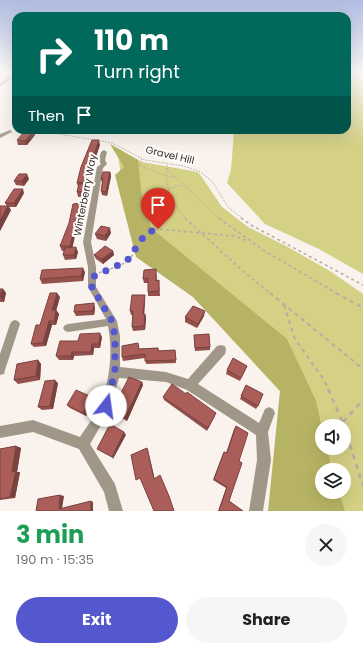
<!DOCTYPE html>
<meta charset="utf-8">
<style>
body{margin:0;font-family:Poppins,sans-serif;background:#f6f6f6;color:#202124;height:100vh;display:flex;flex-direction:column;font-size:15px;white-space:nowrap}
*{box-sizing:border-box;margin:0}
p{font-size:13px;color:#757577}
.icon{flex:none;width:22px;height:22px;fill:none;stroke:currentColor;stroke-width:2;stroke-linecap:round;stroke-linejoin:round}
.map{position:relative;height:511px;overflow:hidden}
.drawer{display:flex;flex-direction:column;background:#fff;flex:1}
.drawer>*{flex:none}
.top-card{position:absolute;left:12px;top:12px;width:339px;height:122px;border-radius:12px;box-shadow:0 4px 16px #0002;background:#00695c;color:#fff;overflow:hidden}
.fabs{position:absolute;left:315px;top:419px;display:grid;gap:8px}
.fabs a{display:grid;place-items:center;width:36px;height:36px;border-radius:50%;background:#fff;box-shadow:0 4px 16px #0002;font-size:20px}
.pin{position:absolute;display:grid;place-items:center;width:34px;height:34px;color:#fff;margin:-41px -17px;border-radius:50% 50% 50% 0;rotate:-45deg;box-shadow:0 0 4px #0007}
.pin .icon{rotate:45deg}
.me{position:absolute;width:44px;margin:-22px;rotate:15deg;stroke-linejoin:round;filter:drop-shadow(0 0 3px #0008)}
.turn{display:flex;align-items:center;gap:14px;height:84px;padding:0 16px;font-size:18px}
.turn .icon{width:52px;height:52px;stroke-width:2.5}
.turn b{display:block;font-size:28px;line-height:34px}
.then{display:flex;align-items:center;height:38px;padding:0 16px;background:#0003;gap:8px;font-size:15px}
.round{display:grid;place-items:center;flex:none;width:42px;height:42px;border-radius:21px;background:#f6f6f6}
.headline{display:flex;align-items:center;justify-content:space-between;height:68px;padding:0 16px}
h1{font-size:24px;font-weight:700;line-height:30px;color:#1e9e55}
.button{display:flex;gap:8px;margin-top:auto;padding:8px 16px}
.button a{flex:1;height:46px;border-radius:24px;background:#5457ce;color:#fff;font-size:16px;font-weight:700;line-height:46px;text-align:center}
.button a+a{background:#f6f6f6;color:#202124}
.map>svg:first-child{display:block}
.green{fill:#d4d084;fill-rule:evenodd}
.forest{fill:#b7b364}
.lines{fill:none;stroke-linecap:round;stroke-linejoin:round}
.path-far3{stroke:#b5aca6;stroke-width:1;stroke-dasharray:1.5 1.5;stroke-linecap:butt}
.path-far2{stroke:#b5aca6;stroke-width:1.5;stroke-dasharray:3 3;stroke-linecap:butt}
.path-far1{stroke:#b5aca6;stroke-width:2;stroke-dasharray:4 4;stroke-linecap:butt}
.path{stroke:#b5aca6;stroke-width:2.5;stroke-dasharray:5 5;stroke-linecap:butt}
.minor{fill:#a09789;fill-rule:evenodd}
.wall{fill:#93514d}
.shaded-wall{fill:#78423e}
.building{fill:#ab5e59;stroke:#78423e}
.route{stroke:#5457ce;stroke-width:7;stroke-dasharray:0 12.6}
.labels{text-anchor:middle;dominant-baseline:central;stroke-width:4;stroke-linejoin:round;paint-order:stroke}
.street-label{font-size:10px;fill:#3b2d25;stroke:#fff}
</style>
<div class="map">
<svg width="363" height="511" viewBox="0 0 363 511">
<rect width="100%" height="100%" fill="#f9f2ed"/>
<!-- green -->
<path class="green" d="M347,73l16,1v200l-44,-25 -54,-25 -38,-41 4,-13 3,-40h113z
M117,148l25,14 56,10 3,4 21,31 26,20 38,19 44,25 33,23v217h-90l7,-67v-53l-87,-94 -37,-28 -35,-94zM322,426h22v22h-22zM322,470h22v22h-22z"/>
<!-- forest -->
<path class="forest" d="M110,144l28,16 4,38 9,30 136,111 29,62 6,27v20h5l5,22h-10v22h17l6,19h-77l12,-120 -87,-94 -57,-40 -21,-82 9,-8z"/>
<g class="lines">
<!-- path-far3 -->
<path class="path-far3" d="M16,131l10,1
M34,132l20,1 58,10 33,17 38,6 16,5 13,10 16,26 15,12
M142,159l-3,6 27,11 10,1
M167,165v4l53,50
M167,169c-3,18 7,37 19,50
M169,189l11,-4 6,2"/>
<!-- path-far2 -->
<path class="path-far2" d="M185,218l60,55 26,21
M219,218l44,32 75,44
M241,218l10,7 112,60
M99,273c9,-4 22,-6 29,-13 12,-11 13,-26 30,-31l76,7 14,5"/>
<!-- path-far1 -->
<path class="path-far1" d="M270,293l93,76
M336,293l27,15
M284,305l11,34 29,41 5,10"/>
<!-- path -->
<path class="path" d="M328,389l15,34 20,63
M343,422l20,-22"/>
<!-- minor -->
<path class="minor" d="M15,73h1v3l-16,10v-3z
M10,130l2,1v1l-12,6v-4z
M104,150l3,2 -2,8 2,4 -4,4 -12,74 5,25v20l21,34 3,15v31l46,5 22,7 29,-33 4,-1 4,1 1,4 -1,4 -27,30 61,39 6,-14 4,-2 4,2 2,4 -7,19 3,28 -8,51h-14l8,-51 -1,-25 -69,-45 -21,-8 -47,-4 -9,32 -20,34 25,40 8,27h-14l-5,-19 -25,-43 -46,-17 -33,6v-12l33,-6 47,17c7,-11 17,-23 21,-35 9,-23 12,-51 7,-76l-40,6 -3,-1 -2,-3 2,-3 3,-1 38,-5 -18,-32v-20l-5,-25 14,-75 4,-3 -2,-4 2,-8z
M15,320l3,1 2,3 -15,46 -1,4 -4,1v-21l10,-30 2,-3z"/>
</g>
<!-- wall -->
<path class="wall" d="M33,131l2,4 -8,10h-9l-1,-5z
M100,145l-14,39h1l1,5 -2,7 -8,1 -1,-5 1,-5 -1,-4z
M110,172l1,4 -4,20 -5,-1 -1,-4 1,-8 -1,-4z
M29,179l-5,7 -8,-1 -2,-4z
M24,193l-8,14h-7l2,3 -11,21v-25h7l-2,-3z
M81,203l1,5 -1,4 1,-1 2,5 -1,6h-5l-6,25 6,5 -2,7 -11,1 -2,-5 1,-4h-2l-2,-5z
M111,233l-5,8 -9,-2 -2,-5z
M113,251l1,4 -11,9 -7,-5 -2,-4z
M156,269l1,11h2l1,16h-12v-13h-4l-1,-4z
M85,272l-2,9 -41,3 -2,-5z
M0,289h3l3,4 -2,9h-4z
M60,297l-4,13 3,4 -3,11h-4l-6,21 -12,1 -3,-3 9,-19z
M145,299l-1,15h1l1,4 -1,12 -12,1 -1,-4 1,-12h-2l-1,-4z
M95,308l-1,7 -18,1 -2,-4z
M204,316l-7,12 -12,-6v-5z
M194,335l16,12v3l-15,1 -1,-12z
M102,337l-2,11h-6l-1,7 -19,1 -1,4h-14l-3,-4 22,-15z
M139,347v2l19,-1 1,3 16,-1 1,13 -30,1 -1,-6 -22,3 -1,-4z
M38,360l3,4 -1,16 -22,4 -4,-4z
M247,366l-7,15 -14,-7 1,-4z
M142,382l1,3 -16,36 -13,-7 -2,-3z
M58,383l-5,26 -11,1 -4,-3z
M246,385l12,21 -2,3 -16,-10z
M186,394l29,22 -8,15 -43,-31 -1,-3z
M94,400l-8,16 -16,-8 -3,-3z
M236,426l3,35 -10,40 14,10h-25l8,-23 -13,-8 10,-26 1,-2 2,1 8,-24z
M16,446l5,2 -4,24h3l-5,26 -15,2v-51z"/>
<!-- shaded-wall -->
<path class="shaded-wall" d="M33,131l2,4 -8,10 -2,-4z
M99,140l1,5 -15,42 -1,-5z
M110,172l1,4 -4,20 -1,-4z
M27,174l2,5 -5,7 -2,-5z
M87,184l1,5 -2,7 -2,-4z
M23,189l1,4 -8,14 -2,-4z
M81,203l1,5 -2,8 -2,-4z
M8,206l3,4 -11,21v-10z
M82,211l2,5 -1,6 -2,-4z
M77,218l1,4 -6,28 -2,-4z
M110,228l1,5 -5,8 -1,-5z
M76,247l2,5 -2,7 -2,-4z
M113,251l1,4 -11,9 -1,-5z
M83,268l2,4 -2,9 -2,-5z
M3,289l3,4 -2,9 -4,-5z
M57,293l3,4 -5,18 -3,-5z
M145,295v4l-1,19 -1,-4z
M94,303l1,5 -1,7 -1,-4z
M56,310l3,4 -3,11 -2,-4z
M205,311l-1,5 -7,12 1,-4z
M145,314l1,4 -1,12 -1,-4z
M49,321l3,4 -6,21 -3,-3z
M100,333l2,4 -2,11 -1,-4z
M92,344l2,4 -1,7 -2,-3z
M72,352l2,4 -1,4 -2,-4z
M38,360l3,4 -1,16 -4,-4z
M55,380l3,3 -5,26 -3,-3z
M142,382l1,3 -16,36 -2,-3z
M92,397l2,3 -8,16 -3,-3z
M124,432l2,3 -13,24 -1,-2z
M16,446l5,2 -4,24h3l-5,26 -5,-1 2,-25z
M147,448l1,2 7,30 -1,-1z
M60,495l4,1 -2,13h-3z
M91,501l2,1v9h-2z"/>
<!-- building -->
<path class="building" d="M25,131h8l-8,10 -8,-1z
M92,140h7l-15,42 -7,1 4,-16z
M103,172h7l-4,20 -5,-1 2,-12h-2z
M19,174h8l-5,7h-8z
M79,184h8l-3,8h-7z
M14,189h9l-9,14h-9z
M81,203l-3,9 4,-1 -1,7h-4l-7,28h-10l9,-23 4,-19z
M0,206h8l-8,15z
M101,226l9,2 -5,8 -10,-2z
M105,246l8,5 -11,8 -8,-4z
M76,247l-2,8h-11l2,-7z
M83,268l-2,8 -41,3 2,-9z
M156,269v12l3,-1v11l-11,1v-14l-5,1 1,-9z
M0,289h3l-3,8z
M50,293h7l-5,17h4l-2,11h-5l-6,22 -12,1 5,-19h4z
M132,295h13l-2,19h2l-1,12 -12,1 1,-16h-3z
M94,303l-1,8 -19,1 1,-7z
M193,306l12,5 -7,13 -13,-7z
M100,333l-1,11h-7l-1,8h-19l-1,4h-15l4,-15h18l2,-7z
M209,334l1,13 -15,1 -1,-13z
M138,343l1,6 19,-1v3l17,-1 1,10 -31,1v-7l-23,3v-11z
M233,358l14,8 -6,12 -14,-8z
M38,360l-2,16 -22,4 3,-16z
M129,377l13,5 -17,36 -13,-7z
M55,380l-5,26 -12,1 7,-26z
M172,384l14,10 1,-2 29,21 -8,15 -45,-31z
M246,385l17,9 -5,12 -17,-10z
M76,390l16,7 -9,16 -16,-8z
M110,424l14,8 -12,25 -15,-8z
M236,426l12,7 -9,28 3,2 -13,38 14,10h-24l8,-24 -13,-8 10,-27 3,1z
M16,446l-4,26 4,-1 -6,26 -10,2v-50z
M147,448l7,31 6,-4 9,21 5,15h-20l-14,-33 -4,2 -5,-25z
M60,495l-1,14 32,-8v10h-55l2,-12z"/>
<!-- sky -->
<linearGradient id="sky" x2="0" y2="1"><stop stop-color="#afbce1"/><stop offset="0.5" stop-color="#fcf9f7"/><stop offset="1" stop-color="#fcf9f7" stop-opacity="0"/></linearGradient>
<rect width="363" height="145" fill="url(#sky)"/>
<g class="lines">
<!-- route -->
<path class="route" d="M106,406l9,-34v-36l-3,-15 -20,-34v-10l35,-16 19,-28 12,-4"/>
</g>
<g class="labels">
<!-- street labels -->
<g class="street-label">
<text transform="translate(170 155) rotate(13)">Gravel Hill</text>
<text transform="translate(85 195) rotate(-79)">Winterberry Way</text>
</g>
</g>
</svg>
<div class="fabs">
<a><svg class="icon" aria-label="sound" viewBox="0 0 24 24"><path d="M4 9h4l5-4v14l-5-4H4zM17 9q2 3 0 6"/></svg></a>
<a><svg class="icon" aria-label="layers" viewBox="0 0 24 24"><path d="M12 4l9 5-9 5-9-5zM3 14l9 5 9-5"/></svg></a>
</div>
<div class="pin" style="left:158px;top:229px;background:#d93025"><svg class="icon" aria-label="arrive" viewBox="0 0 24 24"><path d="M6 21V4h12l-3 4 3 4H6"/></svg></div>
<svg class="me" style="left:106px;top:406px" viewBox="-20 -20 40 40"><circle r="19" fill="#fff"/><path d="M0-13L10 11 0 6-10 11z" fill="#5457ce"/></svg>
<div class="top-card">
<div class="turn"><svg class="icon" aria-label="right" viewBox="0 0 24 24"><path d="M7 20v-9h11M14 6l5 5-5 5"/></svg><div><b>110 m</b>Turn right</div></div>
<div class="then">Then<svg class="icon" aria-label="arrive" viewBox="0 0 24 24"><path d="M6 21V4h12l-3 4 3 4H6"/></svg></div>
</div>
</div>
<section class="drawer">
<div class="headline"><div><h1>3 min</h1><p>190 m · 15:35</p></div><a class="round"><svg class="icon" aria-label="close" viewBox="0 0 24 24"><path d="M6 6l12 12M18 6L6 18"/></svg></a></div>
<div class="button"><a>Exit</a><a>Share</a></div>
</section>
